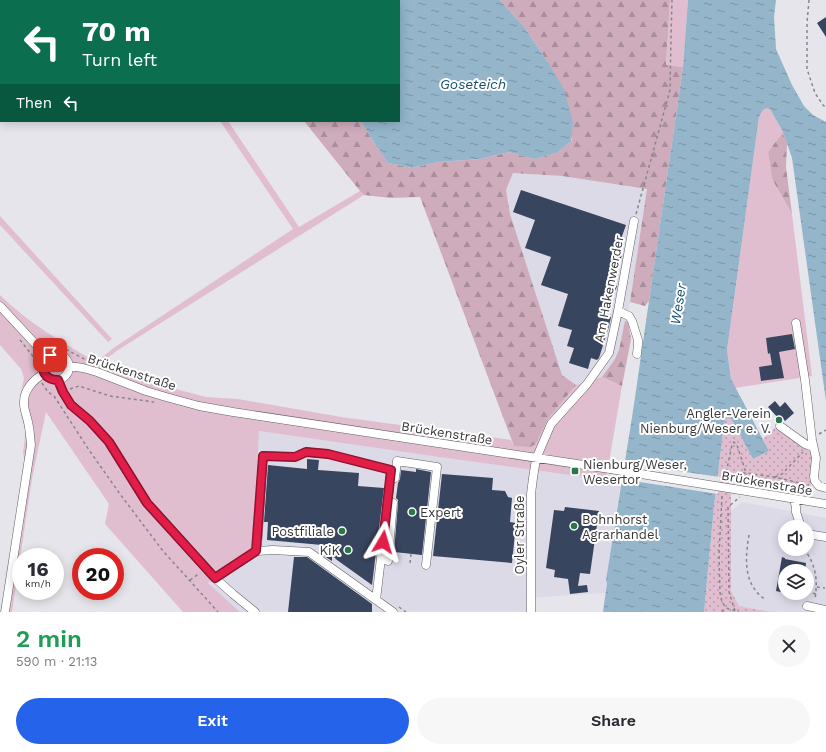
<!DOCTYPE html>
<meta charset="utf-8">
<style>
body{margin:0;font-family:"Work Sans",sans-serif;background:#f7f7f7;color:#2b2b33;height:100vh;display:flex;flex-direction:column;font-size:15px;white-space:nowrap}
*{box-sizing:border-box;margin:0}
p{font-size:13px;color:#7c7c81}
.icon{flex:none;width:22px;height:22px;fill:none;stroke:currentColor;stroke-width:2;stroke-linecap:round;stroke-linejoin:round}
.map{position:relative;height:612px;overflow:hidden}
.side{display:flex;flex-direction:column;background:#fff;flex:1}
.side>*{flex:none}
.top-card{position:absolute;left:0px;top:0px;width:400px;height:122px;box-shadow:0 2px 10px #0003;background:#0b6e4f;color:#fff;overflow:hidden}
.tools{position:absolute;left:778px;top:520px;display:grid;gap:8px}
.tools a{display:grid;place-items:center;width:36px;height:36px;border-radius:50%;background:#fff;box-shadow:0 2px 10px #0003;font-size:20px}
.speed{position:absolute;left:12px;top:548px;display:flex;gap:8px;font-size:20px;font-weight:700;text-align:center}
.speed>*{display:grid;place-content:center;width:52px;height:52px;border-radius:50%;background:#fff;box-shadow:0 2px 10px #0003;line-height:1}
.speed small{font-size:10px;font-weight:400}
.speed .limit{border:6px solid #d22;background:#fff;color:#111}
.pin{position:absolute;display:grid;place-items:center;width:34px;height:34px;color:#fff;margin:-17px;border-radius:8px;box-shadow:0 2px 6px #0006}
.me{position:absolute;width:44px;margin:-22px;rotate:7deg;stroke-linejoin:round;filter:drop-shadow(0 0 3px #0008)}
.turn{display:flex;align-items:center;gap:14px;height:84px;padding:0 16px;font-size:18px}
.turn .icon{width:52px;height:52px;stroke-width:2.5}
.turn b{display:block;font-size:28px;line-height:34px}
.then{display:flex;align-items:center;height:38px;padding:0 16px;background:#0003;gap:8px;font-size:15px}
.round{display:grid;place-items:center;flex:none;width:42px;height:42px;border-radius:21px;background:#f7f7f7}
.overview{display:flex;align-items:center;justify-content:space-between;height:68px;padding:0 16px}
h1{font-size:24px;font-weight:600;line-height:30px;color:#1e9e55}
.cta{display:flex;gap:8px;margin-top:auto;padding:8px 16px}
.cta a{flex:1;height:46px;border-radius:24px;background:#2563eb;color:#fff;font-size:16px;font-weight:600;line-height:46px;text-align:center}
.cta a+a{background:#f7f7f7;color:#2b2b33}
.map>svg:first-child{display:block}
.built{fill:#dcdae7;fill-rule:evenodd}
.grass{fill:#e1becf}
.forest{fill:url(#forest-firs)}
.park{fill:url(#park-dots)}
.water{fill:url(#water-ripples)}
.pier{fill:#e6e5eb}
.building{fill:#38455e}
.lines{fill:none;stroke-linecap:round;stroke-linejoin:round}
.minor-casing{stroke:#605f64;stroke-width:9}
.path{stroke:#87868a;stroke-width:1.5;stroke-dasharray:3 3;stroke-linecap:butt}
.minor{stroke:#fff;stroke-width:8}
.minor-bridge-casing{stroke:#605f64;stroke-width:9;stroke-linecap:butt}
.minor-bridge{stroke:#fff;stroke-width:8}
.route-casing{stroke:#92132f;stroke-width:10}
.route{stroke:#e11d48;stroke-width:7}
.poi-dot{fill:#297746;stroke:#fff;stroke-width:1.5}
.labels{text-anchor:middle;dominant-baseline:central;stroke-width:4;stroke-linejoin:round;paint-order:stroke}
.street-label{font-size:13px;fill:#373739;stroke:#fff}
.poi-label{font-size:13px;fill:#373739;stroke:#fff;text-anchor:end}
.water-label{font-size:14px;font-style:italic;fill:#154f6d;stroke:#fff}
</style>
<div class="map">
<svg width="826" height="612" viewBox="0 0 826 612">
<defs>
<pattern id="forest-firs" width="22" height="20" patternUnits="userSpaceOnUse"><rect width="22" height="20" fill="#cfacbc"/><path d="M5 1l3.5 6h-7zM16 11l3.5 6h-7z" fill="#a98d9a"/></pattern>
<pattern id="park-dots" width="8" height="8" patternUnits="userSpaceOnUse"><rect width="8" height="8" fill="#e1becf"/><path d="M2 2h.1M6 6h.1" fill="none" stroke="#b79ba9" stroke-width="1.8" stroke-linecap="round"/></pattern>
<pattern id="water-ripples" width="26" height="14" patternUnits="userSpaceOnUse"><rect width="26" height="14" fill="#94b5ca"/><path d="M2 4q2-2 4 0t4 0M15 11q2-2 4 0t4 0" fill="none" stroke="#7a94a5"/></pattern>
</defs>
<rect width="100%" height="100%" fill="#e6e5eb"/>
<!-- built -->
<path class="built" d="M513,173l49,3 85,13 -17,113 -11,48 -4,9 -13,18 -26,8 -14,-10 -52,-161 -4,-23z
M258,431l181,26 182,25 -15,98 1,2 -2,11 -79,5v14h-286l-32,-29 7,-10 38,-28z
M742,502l84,16v94h-55l-32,-6 -8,-15v-80zM785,527h22v22h-22zM785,571h22v22h-22z"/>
<!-- grass -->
<path class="grass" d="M670,0h18l-5,67 -17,-2z
M767,108l3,1 13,23 -15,20 4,27 20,35 20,162 -77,12 -4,-9 -4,-29 32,-233 4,-7z
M220,121h8l71,106 61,-36 4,4 -246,155 -16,12 20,10 31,11 53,14 32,2 103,18 170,23 3,6 22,-2 12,-25 28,-34 26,-8 20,9 -16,94 -167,-23 -180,-26 -6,114 -1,5 -37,23 -7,10 32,29h-57l-78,-88 4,-20 -63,-92 -14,67 -20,133h-11l24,-150 -2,-9 2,-16v-8l-4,-14 -1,-19 4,-18 -3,-9 -21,-24v-50c28,28 62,47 96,67l19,-15 178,-118z
M0,216l112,123 -4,3 -108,-117z"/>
<!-- forest -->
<path class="forest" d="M500,0h170l-4,65 17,2 -34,234 -4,5 -15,-4 17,-113 -85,-13 -49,-3 -7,17 4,24 52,161 14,10 -28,34 -12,25 -6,3 -16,-1 -94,-249 -30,1 -26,-3 -4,-4 -56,-70h57l12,20 15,22 24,5 26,-6 42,-3 29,-7 25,7 23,-6 15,-13 -25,-79 -22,-33z
M783,132l4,11 -1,24 6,47 -20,-35 -4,-27z
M625,321l3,1 3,17 -9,47 -20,-9 13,-18 4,-9z"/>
<!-- park -->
<path class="park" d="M729,418l3,2 21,39 16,-8 -6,-12 13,-12 37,27 1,7 -4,29 -79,-13v114l8,15 32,6h-67l10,-106 10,-82 2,-5z"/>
<!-- water -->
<path class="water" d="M270,0h230l25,28 22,33 17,28 9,34 -2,18 -14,12 -23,6 -25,-7 -29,7 -42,3 -26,6 -24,-5 -15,-22 -12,-20h38v-120h-128z
M688,0h88l-2,17 2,32 16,36 12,21 9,9 13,7v279l-34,-243 -9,-26 -13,-23 -3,-1 -4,2 -4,7 -32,233 4,29 38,72 -16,8 -21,-39 -3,-2 -3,1 -2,5 -10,82 -10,106h-101l4,-29 -1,-3 27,-169 50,-344z"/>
<!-- pier -->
<path class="pier" d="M623,463l97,14 -2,17 -98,-15z"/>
<!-- building -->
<path class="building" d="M826,17v20l-9,-14z
M521,190l105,35 -10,28 6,2 -10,29 5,2 -11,30 5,1 -2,9 -10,32 -2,2 -6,-2 -3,11 -19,-6 5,-15 -7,-2 5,-16 -14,-4 10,-32 -27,-9 10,-28 -26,-9 10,-28 -22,-8z
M792,334l3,15 -16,3 5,26 -23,3 -2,-14 13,-2 -2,-12 -2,1 -2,-16z
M775,401l5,6 5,-5 9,11 -9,8 -3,-3 -2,2 -12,-13z
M307,459l12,1 -1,10 41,3 -1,13 26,2 -12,97 -35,-25 -5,-5v6l-11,-7 1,-9 -55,-5 1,-18h-4l4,-57 39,4z
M416,469l15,3 -9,83 -28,-3 4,-49v-3l-2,-2 2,-15 2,-4 1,-9 15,2z
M442,474l51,4 -1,12 13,1 3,6 4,1 -2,24 6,1 -4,40 -79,-7z
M565,507l34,4 -9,63 -10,-1 -2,13 9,-1 1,7 -18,2 -2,-15 -14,-2 1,-7 -9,-2 8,-58 10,1z
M294,557h13l65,47v8h-84z
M782,557l3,1v1l21,4 -1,8h-20v22l-9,-2z"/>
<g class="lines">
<!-- minor casing -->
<g class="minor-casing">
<path id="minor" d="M0,306l40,43 7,9
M618,311l11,5 3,5 6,19v4l-1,10
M796,323l9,57 7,60 4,18 -2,19 1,4 4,5 7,2
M43 367a13 13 0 1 1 26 0a13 13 0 1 1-26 0Z
M69,366l14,2 14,4 49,19 20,6 33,9 34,6 377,57
M58,380l5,12 8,13 19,16 19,21 38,61 68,75 18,16 22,18
M780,426l25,18 8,3
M395,478l2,-17 40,6 -11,98
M734,489l92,15
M794,500l2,7v5l5,15
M807,534l19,3
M257,551l6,-95 32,1 11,-5 22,2 63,16 -2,21 -13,109
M388,561l5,-58
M215,578l42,-27 16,-1 36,2 84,60
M807,606l19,4
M5,612l26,-167c-1,-8 -1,-15 -3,-23 -1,-6 -4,-12 -4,-18 -1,-14 10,-25 21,-31
M531,612v-118l2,-16 3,-19 15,-35 36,-40 22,-31 9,-42 16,-90"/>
</g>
<!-- path -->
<path class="path" d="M809,0l-2,23v46l8,24 8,12 3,3
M114,1l2,-1
M0,76l1,-1
M636,214l34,-124 1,-52 1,-38
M20,340l12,15 3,6v10
M46,344l5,-4 18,11 19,10
M42,383l6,9 6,4 35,54 31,44 43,57 55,61
M70,389l9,-3 31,10 44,6
M819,434l7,-4
M725,476l10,-3h11l28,4 35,8
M775,477l7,-3 21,-22
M725,478l7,-33 2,-3 3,3 9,28
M741,484l1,-11
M722,496l-3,58 1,39 2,9 4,6 13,4
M749,535c-4,24 -6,50 17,65
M804,549c12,16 14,31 11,50
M327,556l1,-10
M410,563l1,-9
M190,580l10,-7
M817,587l8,1
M807,592l9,2
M399,607l7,5
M735,611l-6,-19 -1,-85 12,-10
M722,612l4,-4"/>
<!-- minor -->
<use href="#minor" class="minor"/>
<!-- minor-bridge casing -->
<g class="minor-bridge-casing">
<path id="minor-bridge" d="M610,469l124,20"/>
</g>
<!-- minor-bridge -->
<use href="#minor-bridge" class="minor-bridge"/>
</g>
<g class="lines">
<!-- route casing -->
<g class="route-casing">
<path id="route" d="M50,355c-12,9 -8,25 8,25l5,12 8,13 19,16 19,21 38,61 68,75 41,-27 7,-95 32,1 11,-5 22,2 63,16 -8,72"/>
</g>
<!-- route -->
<use href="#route" class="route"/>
</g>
<!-- markers -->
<g class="poi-dot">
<circle cx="779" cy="420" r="4"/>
<rect x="571" y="467" width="8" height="8" rx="2"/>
<circle cx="412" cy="512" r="4"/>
<circle cx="574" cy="526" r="4"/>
<circle cx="342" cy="531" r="4"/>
<circle cx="348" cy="550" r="4"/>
</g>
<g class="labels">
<!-- street labels -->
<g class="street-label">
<text transform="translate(609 289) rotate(-79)">Am Hakenwerder</text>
<text transform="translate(132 372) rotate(18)">Brückenstraße</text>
<text transform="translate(447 433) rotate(9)">Brückenstraße</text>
<text transform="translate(767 483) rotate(10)">Brückenstraße</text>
<text transform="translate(519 535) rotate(-90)">Oyler Straße</text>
</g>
<!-- poi labels -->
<g class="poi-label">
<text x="771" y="413">Angler-Verein<tspan x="771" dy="15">Nienburg/Weser e. V.</tspan></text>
<text x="583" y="464" text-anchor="start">Nienburg/Weser,<tspan x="583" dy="15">Wesertor</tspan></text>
<text x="420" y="512" text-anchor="start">Expert</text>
<text x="582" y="519" text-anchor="start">Bohnhorst<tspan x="582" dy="15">Agrarhandel</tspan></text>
<text x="334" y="531">Postfiliale</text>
<text x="340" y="550">KiK</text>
</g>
<!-- water labels -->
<g class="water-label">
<text x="473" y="84">Goseteich</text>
<text transform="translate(678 304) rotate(-81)">Weser</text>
</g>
</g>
</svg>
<div class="tools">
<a><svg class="icon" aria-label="sound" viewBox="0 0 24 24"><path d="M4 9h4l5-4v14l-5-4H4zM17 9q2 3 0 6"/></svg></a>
<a><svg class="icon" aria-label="layers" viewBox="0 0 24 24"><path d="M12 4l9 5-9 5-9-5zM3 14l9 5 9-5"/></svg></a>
</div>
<div class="speed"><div>16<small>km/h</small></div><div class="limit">20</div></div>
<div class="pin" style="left:50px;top:355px;background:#d93025"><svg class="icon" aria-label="arrive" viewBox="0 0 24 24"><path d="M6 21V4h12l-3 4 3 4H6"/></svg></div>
<svg class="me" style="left:383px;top:542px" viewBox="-20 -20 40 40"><path d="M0-17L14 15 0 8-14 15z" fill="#e11d48" stroke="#fff" stroke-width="4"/></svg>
<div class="top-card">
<div class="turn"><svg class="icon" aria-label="left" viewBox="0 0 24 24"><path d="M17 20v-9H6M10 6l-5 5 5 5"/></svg><div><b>70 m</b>Turn left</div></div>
<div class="then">Then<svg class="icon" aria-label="left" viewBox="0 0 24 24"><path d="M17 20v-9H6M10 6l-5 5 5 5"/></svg></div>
</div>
</div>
<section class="side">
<div class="overview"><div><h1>2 min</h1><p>590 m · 21:13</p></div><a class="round"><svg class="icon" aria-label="close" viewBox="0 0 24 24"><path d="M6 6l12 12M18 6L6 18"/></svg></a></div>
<div class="cta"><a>Exit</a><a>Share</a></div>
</section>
